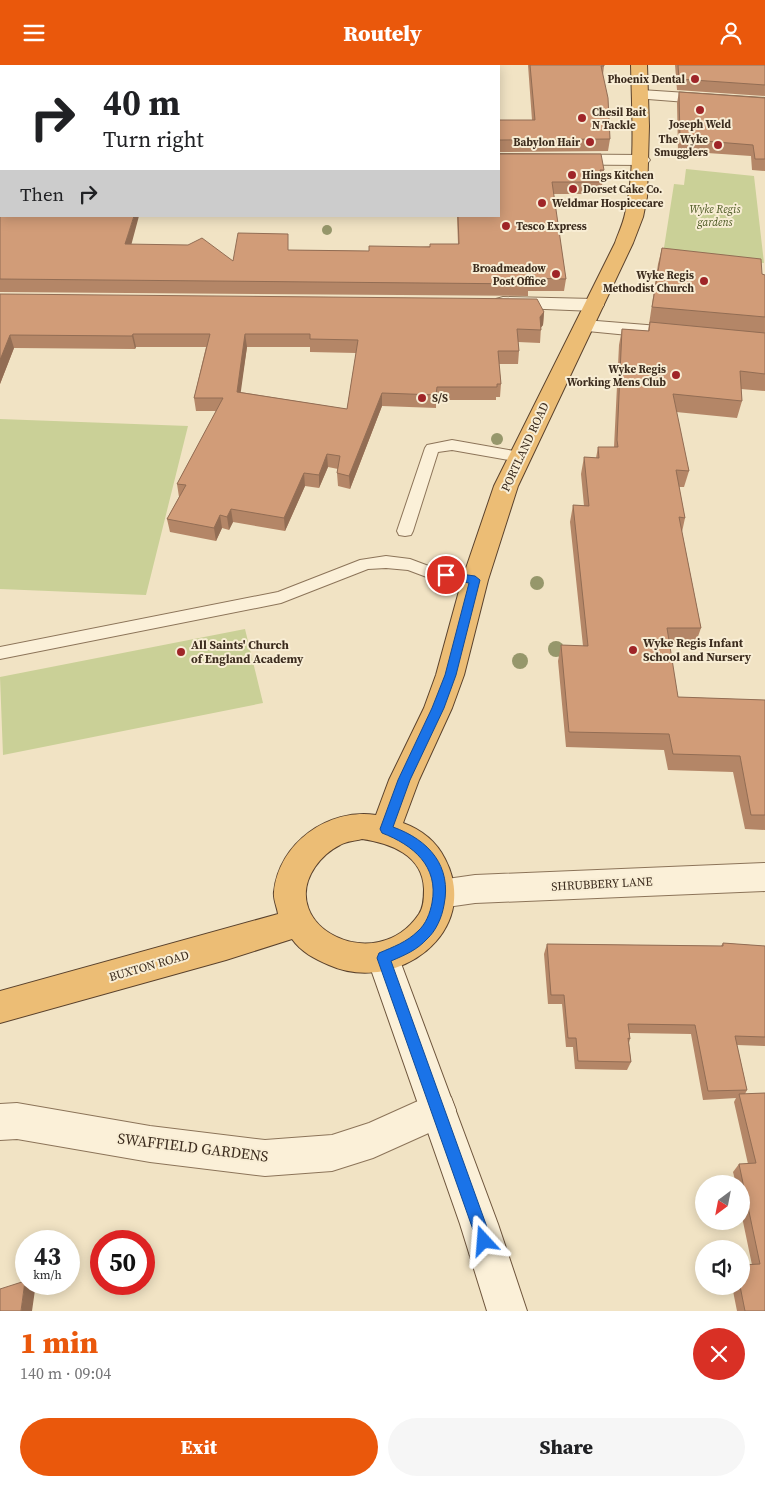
<!DOCTYPE html>
<meta charset="utf-8">
<style>
body{margin:0;font-family:"Source Serif 4",serif;background:#f6f6f6;color:#202124;height:100vh;display:flex;flex-direction:column;font-size:19px;white-space:nowrap}
*{box-sizing:border-box;margin:0}
p{font-size:16px;color:#757577}
.icon{flex:none;width:28px;height:28px;fill:none;stroke:currentColor;stroke-width:2;stroke-linecap:round;stroke-linejoin:round}
.map{position:relative;height:1246px;overflow:hidden}
.side{display:flex;flex-direction:column;background:#fff;flex:1}
.side>*{flex:none}
.banner{position:absolute;left:0px;top:0px;width:500px;height:152px;box-shadow:0 2px 12px #0003;background:#fff;color:#202124;overflow:hidden}
.needle{width:32px;rotate:212deg}
.buttons{position:absolute;left:695px;top:1110px;display:grid;gap:10px}
.buttons a{display:grid;place-items:center;width:55px;height:55px;border-radius:50%;background:#fff;box-shadow:0 2px 12px #0003;font-size:25px}
.speed{position:absolute;left:15px;top:1165px;display:flex;gap:10px;font-size:25px;font-weight:700;text-align:center}
.speed>*{display:grid;place-content:center;width:65px;height:65px;border-radius:50%;background:#fff;box-shadow:0 2px 12px #0003;line-height:1}
.speed small{font-size:12px;font-weight:400}
.speed .limit{border:8px solid #d22;background:#fff;color:#111}
.pin{position:absolute;display:grid;place-items:center;width:42px;height:42px;color:#fff;margin:-21px;border:2px solid #fff;border-radius:50%;box-shadow:0 1px 5px #0007}
.me{position:absolute;width:55px;margin:-28px;rotate:341deg;stroke-linejoin:round;filter:drop-shadow(0 0 4px #0008)}
.turn{display:flex;align-items:center;gap:18px;height:105px;padding:0 20px;font-size:22px}
.turn .icon{width:65px;height:65px;stroke-width:2.5}
.turn b{display:block;font-size:35px;line-height:42px}
.then{display:flex;align-items:center;height:48px;padding:0 20px;background:#0003;gap:10px;font-size:19px}
.round{display:grid;place-items:center;flex:none;width:52px;height:52px;border-radius:26px;background:#f6f6f6}
.head{display:flex;align-items:center;justify-content:space-between;height:85px;padding:0 20px}
h1{font-size:30px;font-weight:800;line-height:38px;color:#ea580c}
.primary-button{display:flex;gap:10px;margin-top:auto;padding:10px 20px}
.primary-button a{flex:1;height:58px;border-radius:30px;background:#ea580c;color:#fff;font-size:20px;font-weight:800;line-height:58px;text-align:center}
.primary-button a+a{background:#f6f6f6;color:#202124}
header{display:flex;justify-content:space-between;align-items:center;height:65px;padding:0 20px;background:#ea580c;color:#fff;font-size:22px;font-weight:800}
.map>svg:first-child{display:block}
.green{fill:#cad097}
.lines{fill:none;stroke-linecap:round;stroke-linejoin:round}
.service-casing{stroke:#8c7459;stroke-width:2}
.minor-casing{stroke:#8c7459;stroke-width:2}
.secondary-casing{stroke:#6e553c;stroke-width:2}
.trunk-casing{stroke:#5a422d;stroke-width:2}
.service{fill:#fbf0d8;fill-rule:evenodd}
.minor{fill:#fbf0d8;fill-rule:evenodd}
.secondary{fill:#fbf0d8;fill-rule:evenodd}
.trunk{fill:#ecbd75;fill-rule:evenodd}
.tree{fill:#96976b}
.wall{fill:#b48667;fill-rule:evenodd}
.shaded-wall{fill:#926d54}
.building{fill:#d19c78;stroke:#926d54;fill-rule:evenodd}
.route{fill:#1a73e8;stroke:#114b97}
.poi-dot{fill:#9f2528;stroke:#f8edd4;stroke-width:2}
.labels{text-anchor:middle;dominant-baseline:central;stroke-width:4;stroke-linejoin:round;paint-order:stroke}
.far-poi-label{font-size:11px;font-weight:bold;fill:#3c2c1e;stroke:#f8edd4;text-anchor:end}
.far-park-label{font-size:11px;font-style:italic;fill:#4c5923;stroke:#f8edd4}
.street-label{font-size:12px;fill:#3c2c1e;stroke:#f8edd4}
.poi-label{font-size:12px;font-weight:bold;fill:#3c2c1e;stroke:#f8edd4;text-anchor:start}
.near-street-label{font-size:15px;fill:#3c2c1e;stroke:#f8edd4}
</style>
<header><svg class="icon" aria-label="menu" viewBox="0 0 24 24"><path d="M4 6h16M4 12h16M4 18h16"/></svg>Routely<svg class="icon" aria-label="person" viewBox="0 0 24 24"><circle cx="12" cy="8" r="4"/><path d="M4 21q1-7 8-7t8 7"/></svg></header>
<div class="map">
<svg width="765" height="1246" viewBox="0 0 765 1246">
<rect width="100%" height="100%" fill="#f1e3c4"/>
<!-- green -->
<path class="green" d="M0,0h171v1h-170v30z
M686,104l68,7 10,87 -101,-9 11,-70 10,1z
M0,354l188,7 -42,169 -146,-6z
M245,564l18,74 -260,52 -3,-78z"/>
<g class="lines">
<!-- service casing -->
<g class="service-casing">
<path id="service" d="M452,375l68,12 5,2 2,3 -2,3 -5,2 -68,-12 -14,2 -25,79 -2,4 -6,1 -6,-1 -2,-4 28,-83 2,-3z
M386,491l24,3 24,9 41,6 6,2 2,4 -2,4 -6,2 -43,-7 -24,-9 -22,-2 -18,1 -87,34 -281,56v-12l278,-55 82,-32z"/>
</g>
<!-- minor casing -->
<g class="minor-casing">
<path id="minor" d="M641,25l124,8v10l-130,-10 -2,-3 2,-3z
M499,89l142,1 6,1 3,4 -3,4 -6,1 -142,-1z
M503,232l91,2 7,2 3,4 -3,4 -7,2 -98,-4 -3,-4 3,-4z
M584,255l75,6 7,2 3,4 -3,4 -7,2 -82,-8 -3,-4 3,-4z
M765,798v28l-290,12 -35,5 -11,-4 -5,-10 5,-10 11,-4 35,-5z
M438,1027l13,5 5,13 -5,13 -78,35 -41,13 -67,5 -115,-14 -133,-23 -17,1v-36l17,-1 133,23 115,14 67,-5 37,-12z"/>
</g>
<!-- secondary casing -->
<g class="secondary-casing">
<path id="secondary" d="M383,878l12,4 4,11 99,266 29,87h-40l-27,-87 -93,-266 4,-11z"/>
</g>
<!-- trunk casing -->
<g class="trunk-casing">
<path id="trunk" d="M631,0h16l2,61 -2,71 -4,20 -10,26 -115,243 -30,94 -24,95 -12,33 -33,72 -16,43c19,7 33,18 42,36 38,73 -49,136 -116,106 -14,-6 -28,-13 -37,-26l-66,21 -226,63v-32l278,-77c-1,-7 -5,-15 -4,-22 5,-49 54,-84 102,-77l13,-35 35,-72 12,-33 26,-95 32,-94 121,-243c3,-9 8,-19 10,-29 11,-46 7,-101 6,-149zM362,774c28,4 61,16 62,50 0,8 0,18 -5,25 -43,64 -144,12 -104,-47 6,-9 15,-17 25,-22 7,-4 15,-4 22,-6z"/>
</g>
<!-- service -->
<use href="#service" class="service"/>
<!-- minor -->
<use href="#minor" class="minor"/>
<!-- secondary -->
<use href="#secondary" class="secondary"/>
<!-- trunk -->
<use href="#trunk" class="trunk"/>
</g>
<!-- trees -->
<g class="tree">
<circle cx="327" cy="165" r="5"/>
<circle cx="497" cy="374" r="6"/>
<circle cx="537" cy="518" r="7"/>
<circle cx="556" cy="584" r="8"/>
<circle cx="520" cy="596" r="8"/>
</g>
<!-- wall -->
<path class="wall" d="M347,0h145v1h-145z
M528,0h76v1l-1,9 7,64 -2,12 -109,1 1,2 104,16 -3,24h-48l13,85 -2,12h-36v5l-528,-4v-208l131,160 102,17 56,-11 80,1 89,-7 -1,-28h42v-96h33z
M675,0h90v31l-88,-6z
M679,27l86,6v73l-13,-1 -1,-14 -73,-5 -1,-48z
M662,183l103,27v116l-24,-2 1,12 -5,17 -61,-6 13,59 -5,16h-5l6,31 -3,14 19,96 -6,17 -26,-1 9,53 87,3v130l-20,-1 -12,-57 -65,-2 -4,-20 -98,-3 -8,-86 3,-16 22,1 -13,-124 3,-17 11,1 -3,-32 3,-17 12,1 2,-11h16l5,-102 3,-16 26,2 10,-67z
M0,229l544,18 -1,13 -2,2 -1,16 -22,-1 1,9 -1,13h-19l2,20 -1,13h-4v3h-60v8l-54,-2 -32,83 -12,-3 -1,-13 1,-4 -10,-2 -9,21 -14,-2 -20,45 -52,-9 -4,8 -7,-2 -6,13 -46,-9 -3,-13 12,-22 -2,-13 39,-73h-20l-2,-13 12,-51h-70l-1,2 -121,-1 -14,36zM247,282h63v5l46,1 -9,56 -107,-17z
M723,878l42,3v100l-28,-1 10,45 -2,4 20,-1v218h-28l-5,-25h9l11,-21 -11,-53v-28h-5l-3,-12 6,-8h9l-14,-62 2,-4 -33,2 -12,-66 -61,-1v6l-1,4 2,19 -4,8 -52,-1 -2,-22h-7l-4,-43h-14l-4,-50 3,-10 174,2z"/>
<!-- shaded-wall -->
<path class="shaded-wall" d="M134,151h5l-11,41 -3,-13z
M544,247l-1,13 -4,5 1,-13z
M133,269l3,13 -1,2 -3,-13z
M245,269l2,13 -8,58 -2,-13z
M10,270l4,13 -14,36v-24z
M382,328v13l-32,83 -1,-13z
M327,389l1,13 -9,21v-13z
M304,408l1,13 -20,45 -1,-13z
M231,444l2,13 -4,8 -2,-13z
M220,450l2,13 -6,13 -2,-13z
M25,1216l1,3h2l7,6 -3,21h-11z"/>
<!-- building -->
<path class="building" d="M530,0h74v1h-3l7,32 2,41 -110,1 -1,1v-21h36z
M678,0h87v20l-86,-6z
M0,19h1v132h133l-9,28 63,1 14,-7 31,23 5,-28 50,1v16l81,1v-5l61,1v-3h29l-1,-28h41v-64l1,2h101l3,16h-4l3,12h-51l14,97 -40,-1 3,6 -529,-5z
M679,27l86,6v61h-10l-2,-14 -73,-6z
M662,183l99,11 1,15 3,1v42l-113,-10z
M0,229l537,5 7,13 -4,5 1,13 -24,-1 2,22h-21l3,33h-4v3h-60l-1,8 -54,-2 -33,83 -12,-3 3,-17 -13,-2 -8,21 -15,-2 -20,45 -53,-9 -4,8 -7,-2 -6,13 -47,-9 19,-34 -9,-1 46,-86h-29l16,-64h-77l-1,2 -122,-1 -10,25zM245,269h65v5l48,1 -11,69 -110,-17z
M650,257l115,11v41l-25,-3 2,30 -69,-7 16,77 -13,-1 9,48 -6,-1 22,111h-34l11,69 87,3v115h-14l-11,-59 -67,-2 -4,-20 -100,-2 -8,-87 27,1 -15,-141 16,1 -5,-49 15,1 -1,-11h20l-1,-7 5,-111 27,2z
M723,878l42,3v91l-30,-1 12,54 -39,1 -13,-66 -67,-1 2,15 -2,-1 3,24 -53,-1 -2,-23h-8l-4,-43h-13l-4,-51 176,2z
M765,1028v218h-20l-5,-25h1v-21l19,-1 -21,-100 17,-1 -17,-69z
M25,1216l-4,30h-21v-22z"/>
<!-- route -->
<path class="route" d="M446,507l29,4 5,4 -24,95 -12,33 -34,72 -17,47c36,13 59,39 51,78 -2,12 -8,26 -17,34 -10,11 -22,16 -36,22l101,280 -2,5 -6,2 -5,-2 -2,-5 -100,-283 2,-5c14,-6 28,-11 39,-22 8,-7 12,-18 14,-28 7,-37 -19,-58 -50,-70l-2,-4 18,-49 34,-72 13,-33 24,-92 -26,-5 -2,-3z"/>
<!-- markers -->
<g class="poi-dot">
<circle cx="695" cy="14" r="5"/>
<circle cx="700" cy="45" r="5"/>
<circle cx="582" cy="53" r="5"/>
<circle cx="590" cy="77" r="5"/>
<circle cx="718" cy="80" r="5"/>
<circle cx="572" cy="110" r="5"/>
<circle cx="573" cy="124" r="5"/>
<circle cx="542" cy="138" r="5"/>
<circle cx="506" cy="161" r="5"/>
<circle cx="556" cy="209" r="5"/>
<circle cx="704" cy="216" r="5"/>
<circle cx="676" cy="310" r="5"/>
<circle cx="422" cy="333" r="5"/>
<circle cx="633" cy="585" r="5"/>
<circle cx="181" cy="587" r="5"/>
</g>
<g class="labels">
<!-- far-poi labels -->
<g class="far-poi-label">
<text x="685" y="14">Phoenix Dental</text>
<text x="592" y="47" text-anchor="start">Chesil Bait<tspan x="592" dy="13">N Tackle</tspan></text>
<text x="700" y="59" text-anchor="middle">Joseph Weld</text>
<text x="708" y="74">The Wyke<tspan x="708" dy="13">Smugglers</tspan></text>
<text x="580" y="77">Babylon Hair</text>
<text x="582" y="110" text-anchor="start">Hings Kitchen</text>
<text x="583" y="124" text-anchor="start">Dorset Cake Co.</text>
<text x="552" y="138" text-anchor="start">Weldmar Hospicecare</text>
<text x="516" y="161" text-anchor="start">Tesco Express</text>
<text x="546" y="203">Broadmeadow<tspan x="546" dy="13">Post Office</tspan></text>
<text x="694" y="210">Wyke Regis<tspan x="694" dy="13">Methodist Church</tspan></text>
<text x="666" y="304">Wyke Regis<tspan x="666" dy="13">Working Mens Club</tspan></text>
<text x="432" y="333" text-anchor="start">S/S</text>
</g>
<!-- far-park labels -->
<g class="far-park-label">
<text x="715" y="144">Wyke Regis<tspan x="715" dy="13">gardens</tspan></text>
</g>
<!-- street labels -->
<g class="street-label">
<text transform="translate(525 382) rotate(-65)">PORTLAND ROAD</text>
<text transform="translate(602 819) rotate(-3)">SHRUBBERY LANE</text>
<text transform="translate(149 901) rotate(-16)">BUXTON ROAD</text>
</g>
<!-- poi labels -->
<g class="poi-label">
<text x="643" y="578">Wyke Regis Infant<tspan x="643" dy="14">School and Nursery</tspan></text>
<text x="191" y="580">All Saints' Church<tspan x="191" dy="14">of England Academy</tspan></text>
</g>
<!-- near-street labels -->
<g class="near-street-label">
<text transform="translate(193 1082) rotate(7)">SWAFFIELD GARDENS</text>
</g>
</g>
</svg>
<div class="buttons">
<a><svg class="needle" viewBox="-14 -14 28 28"><path d="M0-13l5 13h-10z" fill="#e53935"/><path d="M0 13l5-13h-10z" fill="#757577"/></svg></a>
<a><svg class="icon" aria-label="sound" viewBox="0 0 24 24"><path d="M4 9h4l5-4v14l-5-4H4zM17 9q2 3 0 6"/></svg></a>
</div>
<div class="speed"><div>43<small>km/h</small></div><div class="limit">50</div></div>
<div class="pin" style="left:446px;top:510px;background:#d93025"><svg class="icon" aria-label="arrive" viewBox="0 0 24 24"><path d="M6 21V4h12l-3 4 3 4H6"/></svg></div>
<svg class="me" style="left:484px;top:1176px" viewBox="-20 -20 40 40"><path d="M0-17L14 15 0 8-14 15z" fill="#1a73e8" stroke="#fff" stroke-width="4"/></svg>
<div class="banner">
<div class="turn"><svg class="icon" aria-label="right" viewBox="0 0 24 24"><path d="M7 20v-9h11M14 6l5 5-5 5"/></svg><div><b>40 m</b>Turn right</div></div>
<div class="then">Then<svg class="icon" aria-label="right" viewBox="0 0 24 24"><path d="M7 20v-9h11M14 6l5 5-5 5"/></svg></div>
</div>
</div>
<section class="side">
<div class="head"><div><h1>1 min</h1><p>140 m · 09:04</p></div><a class="round" style="background:#d93025;color:#fff"><svg class="icon" aria-label="close" viewBox="0 0 24 24"><path d="M6 6l12 12M18 6L6 18"/></svg></a></div>
<div class="primary-button"><a>Exit</a><a>Share</a></div>
</section>
